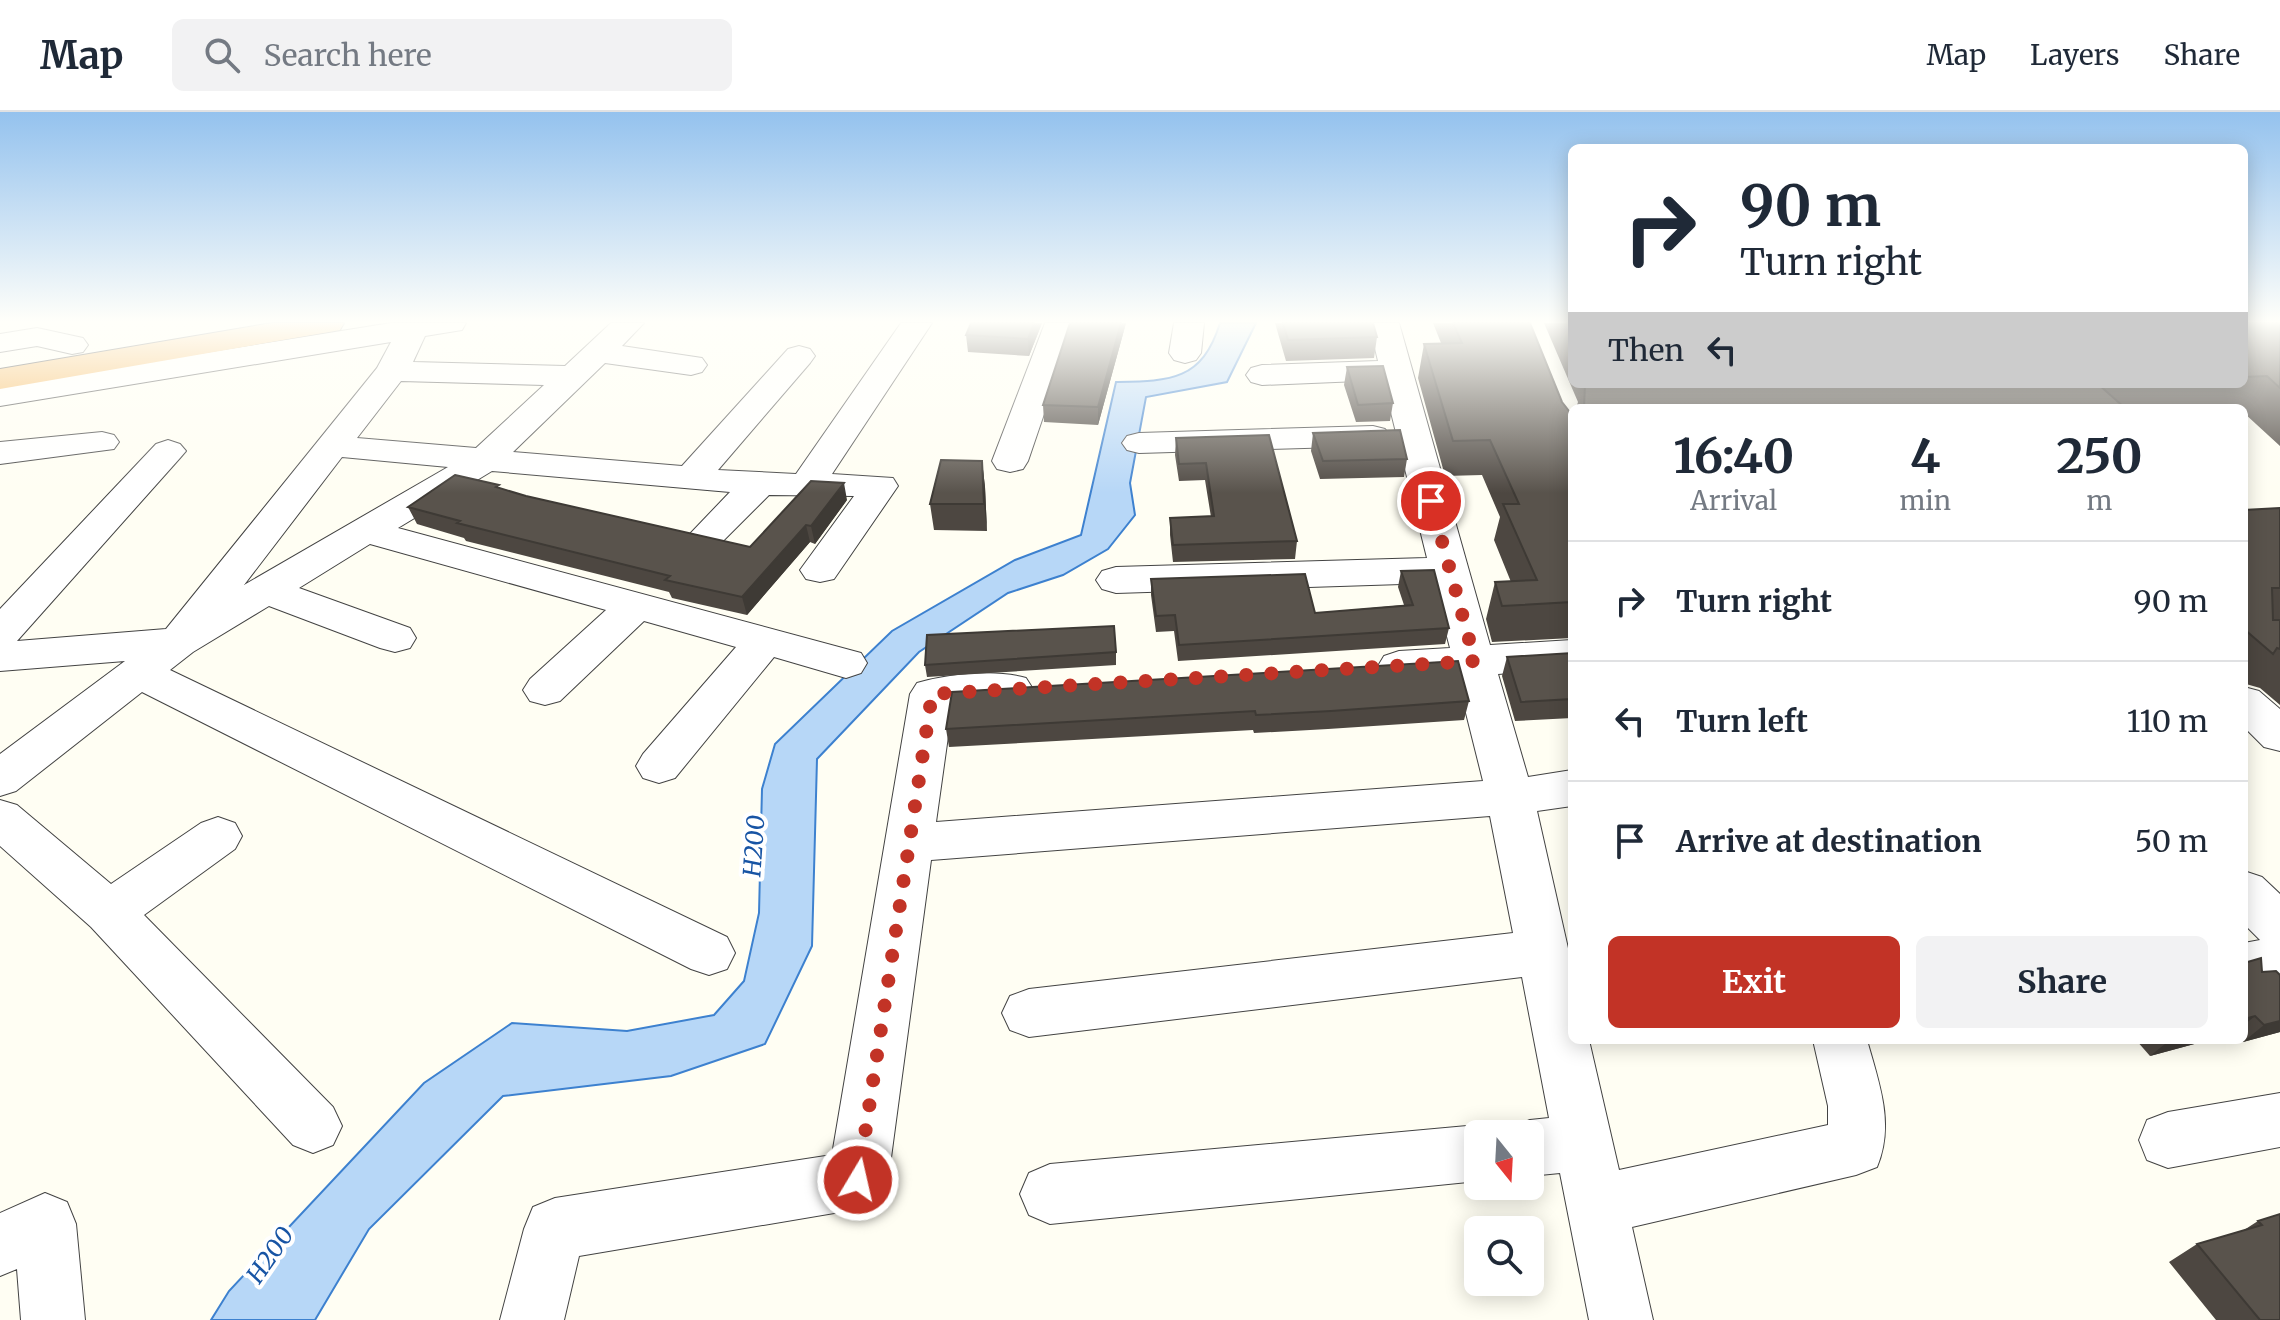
<!DOCTYPE html>
<style>
body{margin:0;font-family:Merriweather,serif;background:#f2f2f3;color:#1f2937;height:100vh;display:flex;flex-direction:column;font-size:30px;white-space:nowrap}
*{box-sizing:border-box;margin:0}
p{font-size:26px;color:#747a83}
.icon{flex:none;width:44px;height:44px;fill:none;stroke:currentColor;stroke-width:2;stroke-linecap:round;stroke-linejoin:round}
.map{position:relative;flex:1;overflow:hidden}
.drawer{position:absolute;left:1568px;top:292px;width:680px;height:640px;display:flex;flex-direction:column;background:#fff;border-radius:12px;box-shadow:0 4px 20px #0003}
.drawer>*{flex:none}
.hud{position:absolute;left:1568px;top:32px;width:680px;height:244px;border-radius:12px;box-shadow:0 4px 20px #0003;background:#fff;color:#1f2937;overflow:hidden}
.needle{width:52px;rotate:162deg}
.controls{position:absolute;left:1464px;top:1008px;display:grid;gap:16px}
.controls a{display:grid;place-items:center;width:80px;height:80px;border-radius:12px;background:#fff;box-shadow:0 4px 20px #0003;font-size:40px}
.pin{position:absolute;display:grid;place-items:center;width:68px;height:68px;color:#fff;margin:-34px;border:4px solid #fff;border-radius:50%;box-shadow:0 2px 8px #0007}
.me{position:absolute;width:88px;margin:-44px;rotate:9deg;stroke-linejoin:round;filter:drop-shadow(0 0 6px #0008)}
.turn{display:flex;align-items:center;gap:28px;height:168px;padding:0 40px;font-size:36px}
.turn .icon{width:104px;height:104px;stroke-width:2.5}
.turn b{display:block;font-size:56px;line-height:68px}
.then{display:flex;align-items:center;height:76px;padding:0 40px;background:#0003;gap:16px;font-size:30px}
.eta{display:flex;justify-content:space-evenly;align-items:center;height:136px;text-align:center}
.eta b{font-size:48px;font-weight:700;line-height:56px}
.primary-button{display:flex;gap:16px;margin-top:auto;padding:16px 40px}
.primary-button a{flex:1;height:92px;border-radius:12px;background:#c23326;color:#fff;font-size:32px;font-weight:700;line-height:92px;text-align:center}
.primary-button a+a{background:#f2f2f3;color:#1f2937}
ul{padding:0;list-style:none}
li{display:flex;align-items:center;gap:24px;height:120px;padding:0 40px;border-top:2px solid #e0e1e3}
li div{flex:1}
li b{display:block;font-size:30px}
li em{font-style:normal}
header{display:flex;align-items:center;gap:48px;box-sizing:border-box;height:112px;padding:0 40px;background:#fff;border-bottom:2px solid #e0e1e3}
header strong{font-size:38px}
nav{display:flex;gap:44px;margin-inline-start:auto;font-size:28px}
.search{width:560px;height:72px;background:#f2f2f3;display:flex;align-items:center;gap:20px;box-sizing:border-box;padding:0 28px;border-radius:12px;color:#747a83;font-size:30px}
.map>svg:first-child{display:block}
.water{fill:#b7d7f7;stroke:#3d81cf;stroke-width:2}
.lines{fill:none;stroke-linecap:round;stroke-linejoin:round}
.minor-casing{stroke:#434343;stroke-width:2}
.highway-casing{stroke:#212121;stroke-width:2}
.minor{fill:#fff;fill-rule:evenodd}
.highway{fill:#f5b65b;fill-rule:evenodd}
.wall{fill:#4d4741}
.shaded-wall{fill:#3e3a35}
.building{fill:#59534c;stroke:#3e3a35;stroke-width:2}
.route{stroke:#c23326;stroke-width:14;stroke-dasharray:0 25.2}
.labels{text-anchor:middle;dominant-baseline:central;stroke-width:8;stroke-linejoin:round;paint-order:stroke}
.water-label{font-size:24px;font-style:italic;fill:#1754a4;stroke:#fff}
</style>
<header>
<strong>Map</strong>
<div class="search"><svg class="icon" aria-label="search" viewBox="0 0 24 24"><circle cx="10" cy="10" r="6"/><path d="M15 15l6 6"/></svg>Search here</div>
<nav><a>Map</a><a>Layers</a><a>Share</a></nav>
</header>
<div class="map">
<svg width="2280" height="1208" viewBox="0 0 2280 1208">
<rect width="100%" height="100%" fill="#fffef3"/>
<!-- water -->
<path class="water" d="M1220,211h36l-29,59 -81,15 -16,86 5,32 -27,34 -45,26 -55,18 -89,59 -102,107 -5,187 -47,98 -94,32 -168,20 -134,133 -54,91h-104l18,-29 195,-208 88,-60 115,8 87,-16 30,-34 15,-68 3,-124 13,-45 117,-113 123,-71 66,-25 35,-153c54,-1 86,-1 104,-59z"/>
<g class="lines">
<!-- minor casing -->
<g class="minor-casing">
<path id="minor" d="M391,211h75l-4,7 -37,6 -12,26 152,4 46,-43h33l-22,23 80,12 5,7 -5,7 -11,3 -86,-12 -92,89 169,14 106,-117 11,-3 11,3 5,7 -5,7 -92,107 78,4 105,-151h31l-100,151 61,4 5,8 -64,93 -14,3 -14,-3 -6,-9 54,-74 -85,-1 -51,51 -13,4 -13,-4 -6,-8 44,-46 -238,-21 -94,57 463,125 6,10 -6,10 -15,5 -72,-21 -99,121 -16,5 -16,-5 -7,-12 7,-12 93,-107 -92,-26 -84,80 -15,4 -15,-4 -7,-11 7,-11 76,-69 -236,-66 -71,44 111,40 6,10 -6,10 -15,4 -15,-4 -111,-42 -76,46 -23,18 557,267 8,16 -8,16 -18,6 -18,-6 -549,-277 -126,99 -16,5v-42l125,-93 -125,10v-62l156,-165 12,-4 12,4 6,7 -6,7 -163,183 149,-12 211,-261 14,-26 -391,64v-20zM401,269l143,4 -68,63 -119,-10zM342,345l106,10 -204,118z
M1045,211h30l-47,138 -5,8 -13,3 -13,-3 -5,-8z
M1174,211h30l-3,30 -5,7 -11,3 -11,-3 -5,-7z
M1369,211h30l91,322 82,-5v28l-74,6 30,103 44,-7v36l-35,5 35,155v74h17l30,130 209,-45v-19l-15,-66h54c12,43 28,84 10,127l-21,8 -224,52 21,93h-64l-29,-147 -30,3v-42h-23l2,-6 21,-8 19,-2 -27,-141 -493,60 -19,-7 -8,-17 8,-17 19,-7 484,-56 -23,-117 -559,44 -43,320 -9,21 -21,8 -279,47 -15,64h-64l24,-91 9,-22 22,-9 277,-43 78,-461 7,-11c31,-9 78,-14 109,-5l7,11 -7,11 -15,4 -59,4 -16,114 547,-41 -26,-104 -58,4 -15,-5 -6,-10 6,-10 15,-5 51,-3 -17,-65 -317,10 -14,-4 -6,-9 6,-9 14,-4 311,-9 -44,-178 -121,5 -11,-3 -5,-7 5,-7 11,-3 116,-4z
M37,216l46,10 5,7 -5,7 -11,2 -35,-8 -37,6v-18z
M1373,314l12,3 5,7 -5,7 -12,3 -234,7 -12,-3 -5,-7 5,-7 12,-3z
M102,320l12,3 5,7 -5,7 -114,15v-22z
M2244,575l15,4 21,18v42l-16,-4 -20,-20z
M0,688l17,5 94,79 90,-61 17,-6 17,6 7,13 -7,13 -91,66 189,192 9,19 -9,19 -20,8 -20,-8 -202,-218 -91,-81z
M2244,759l18,6 18,17v87l-36,6v-44l16,-3 -16,-16z
M2280,981v54l-112,21 -21,-8 -8,-20 8,-20 21,-8z
M1478,1013l21,9h-21v47l-428,43 -21,-9 -9,-21 9,-21 21,-9z
M45,1081l22,9 9,22 9,96h-64l-4,-51 -17,7v-63z"/>
</g>
<!-- highway casing -->
<g class="highway-casing">
<path id="highway" d="M272,211h72l-4,7 -11,2 -329,57v-20z"/>
</g>
<!-- minor -->
<use href="#minor" class="minor"/>
<!-- highway -->
<use href="#highway" class="highway"/>
</g>
<!-- wall -->
<path class="wall" d="M1042,211l-13,33 -61,-4 -2,-17z
M1070,211h56l-28,102 -54,-3 -1,-17z
M1275,211h98l4,14 -3,21 -88,3z
M1433,211h97l32,79 7,9 3,1v226l-80,4 -6,-23 9,-37h16l-17,-42 6,-23 -18,-42 -37,1 -27,-98 6,-34 17,-1z
M1544,211h28v61h672v-61h36v123l-36,-33v-5h-668l2,-6z
M1347,255l46,36 -3,18 -34,1 -12,-37z
M1313,321l94,26 -3,18 -84,2 -9,-28z
M1176,326l121,103 -2,18 -122,3 -3,-27v-17l41,-1 -6,-37 -26,1 -4,-26z
M982,349l3,26 2,44 -53,-1 -4,-26z
M500,376l26,8 224,51 97,-47 -32,44 -5,-2 -63,73 -75,-17 -3,-6 -203,-51 -2,-3 -47,-14 -9,-17z
M2280,396v197l-20,-17 -14,-4 -2,3v-177z
M1401,459l48,57 -4,16 -267,17 -4,-30 -18,1 -5,-37v-16l164,34 89,-8 -6,-18z
M1116,540v13l-189,12 -2,-12z
M1572,541v65l-57,3 -13,-45 5,-19z
M952,580l517,9 -5,19 -136,9 -74,4 -1,-3 -304,17 -3,-18z
M2244,851l18,9 18,60 -37,10 -2,-2h3z
M2136,928h73l-59,16z
M2280,1102v106h-64l-47,-58 28,-18 47,-14 14,-9z"/>
<!-- shaded-wall -->
<path class="shaded-wall" d="M1034,211h8l-13,33 -1,-17z
M1121,211h5l-28,102v-18z
M982,349l3,26 2,44 -3,-27z
M844,371l3,17 -32,44 -4,-18z
M806,413l4,17 -63,73 -5,-18z
M2255,904l-11,9v-6z
M2280,909v11l-37,10 21,-17z
M2170,928h39l-59,16z"/>
<!-- building -->
<path class="building" d="M971,211h63l-6,16 -62,-4z
M1070,211h51l-23,84 -55,-2z
M1283,211h90l4,14 -89,3z
M1453,211h77l32,79 7,9 3,1v190l-70,4 -7,-24 42,-2 -34,-76h16l-29,-64 -37,1 -29,-97 38,-1z
M1568,211h4v10z
M2244,211h36v65l-13,-12 -23,1z
M1383,254l10,37 -35,2 -11,-38z
M1585,272h513l27,24h-541z
M1400,318l7,29 -84,2 -10,-28z
M1269,323l28,106 -124,4 -3,-27 44,-2 -8,-53 -27,1 -3,-26z
M941,348l41,1 2,43h-54z
M455,363l44,10 -3,2 30,9 224,51 61,-66 33,2 -33,43 -5,-1 -64,72 -77,-17 5,-4 -213,-53 3,-2 -52,-14z
M2280,396v80h-8l1,32h7v29l-3,-1 -4,6 -29,-25v-119z
M1434,458l15,58 -270,17 -4,-30 -19,1 -5,-37 154,-5 10,39 98,-8 -12,-34z
M1114,514l2,26 -191,13 2,-30z
M1572,541v46l-51,3 -14,-45z
M1458,549l11,40 -138,10 -75,4 -1,-4 -309,18 6,-37z
M2261,846l1,14 14,-1 4,4v46l-16,4 -9,-9 -11,3v-56z
M2280,1102v106h-20l-63,-76 65,-19 -4,-4z"/>
<!-- sky -->
<linearGradient id="sky" x2="0" y2="1"><stop stop-color="#94c2ee"/><stop offset="0.55" stop-color="#fffffa"/><stop offset="1" stop-color="#fffffa" stop-opacity="0"/></linearGradient>
<rect width="2280" height="381" fill="url(#sky)"/>
<g class="lines">
<!-- route -->
<path class="route" d="M858,1068l74,-486 543,-33 -44,-160"/>
</g>
<g class="labels">
<!-- water labels -->
<g class="water-label">
<text transform="translate(754 734) rotate(-86)">H200</text>
<text transform="translate(270 1143) rotate(-55)">H200</text>
</g>
</g>
</svg>
<div class="controls">
<a><svg class="needle" viewBox="-14 -14 28 28"><path d="M0-13l5 13h-10z" fill="#e53935"/><path d="M0 13l5-13h-10z" fill="#747a83"/></svg></a>
<a><svg class="icon" aria-label="search" viewBox="0 0 24 24"><circle cx="10" cy="10" r="6"/><path d="M15 15l6 6"/></svg></a>
</div>
<div class="pin" style="left:1431px;top:389px;background:#d93025"><svg class="icon" aria-label="arrive" viewBox="0 0 24 24"><path d="M6 21V4h12l-3 4 3 4H6"/></svg></div>
<svg class="me" style="left:858px;top:1068px" viewBox="-20 -20 40 40"><circle r="17" fill="#c23326" stroke="#fff" stroke-width="3"/><path d="M0-11L8 9 0 5-8 9z" fill="#fff"/></svg>
<div class="hud">
<div class="turn"><svg class="icon" aria-label="right" viewBox="0 0 24 24"><path d="M7 20v-9h11M14 6l5 5-5 5"/></svg><div><b>90 m</b>Turn right</div></div>
<div class="then">Then<svg class="icon" aria-label="left" viewBox="0 0 24 24"><path d="M17 20v-9H6M10 6l-5 5 5 5"/></svg></div>
</div>
<section class="drawer">
<div class="eta">
<div><b>16:40</b><p>Arrival</p></div>
<div><b>4</b><p>min</p></div>
<div><b>250</b><p>m</p></div>
</div>
<ul>
<li><svg class="icon" aria-label="right" viewBox="0 0 24 24"><path d="M7 20v-9h11M14 6l5 5-5 5"/></svg><div><b>Turn right</b></div><em>90 m</em></li>
<li><svg class="icon" aria-label="left" viewBox="0 0 24 24"><path d="M17 20v-9H6M10 6l-5 5 5 5"/></svg><div><b>Turn left</b></div><em>110 m</em></li>
<li><svg class="icon" aria-label="arrive" viewBox="0 0 24 24"><path d="M6 21V4h12l-3 4 3 4H6"/></svg><div><b>Arrive at destination</b></div><em>50 m</em></li>
</ul>
<div class="primary-button"><a>Exit</a><a>Share</a></div>
</section>
</div>
